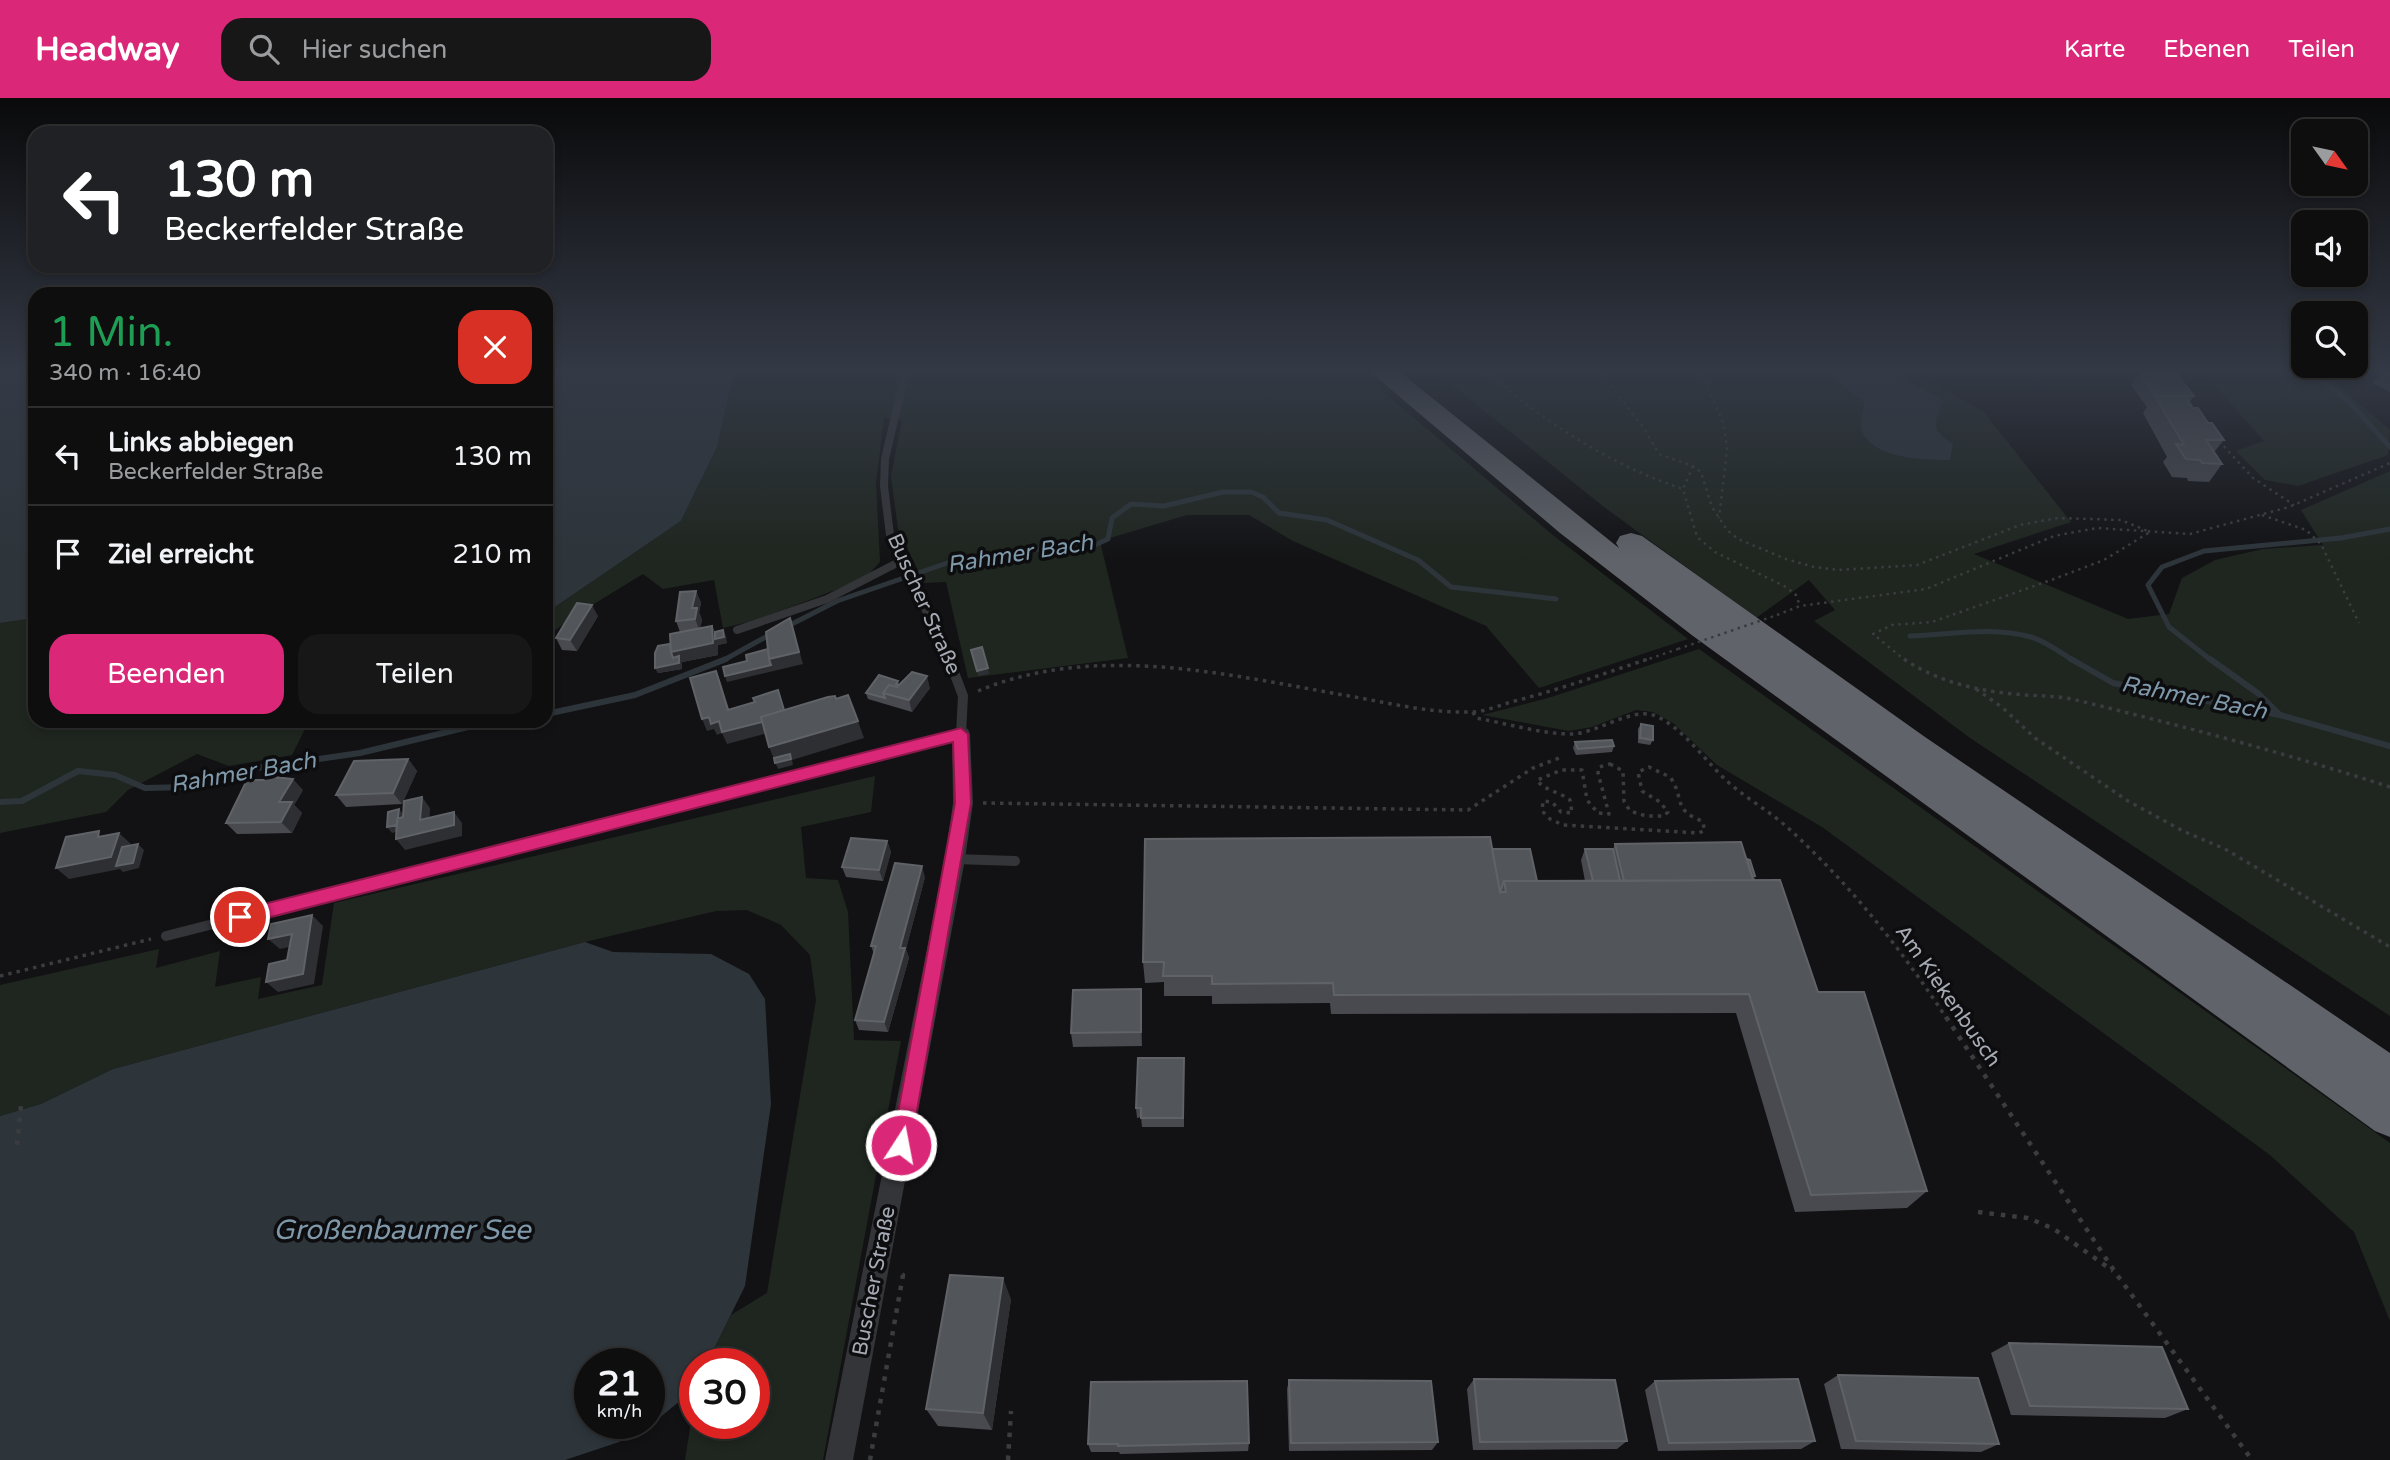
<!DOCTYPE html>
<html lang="de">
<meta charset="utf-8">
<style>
body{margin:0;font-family:"Varela Round",sans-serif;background:#171718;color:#f1f3f6;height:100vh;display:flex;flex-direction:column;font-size:26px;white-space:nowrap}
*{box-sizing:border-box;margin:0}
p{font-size:23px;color:#9b9c9e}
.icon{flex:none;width:38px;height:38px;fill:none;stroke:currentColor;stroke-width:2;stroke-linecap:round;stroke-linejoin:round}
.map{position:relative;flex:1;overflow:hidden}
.sheet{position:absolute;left:28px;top:189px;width:525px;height:441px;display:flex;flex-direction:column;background:#0e0e0f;border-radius:21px;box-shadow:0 4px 10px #0003,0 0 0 2px #2e2e2f}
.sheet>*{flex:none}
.top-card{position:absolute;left:28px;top:28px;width:525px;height:147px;border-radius:21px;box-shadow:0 4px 10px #0003,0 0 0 2px #2e2e2f;background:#202124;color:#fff;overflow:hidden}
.needle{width:46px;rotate:123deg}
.buttons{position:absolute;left:2291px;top:21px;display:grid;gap:14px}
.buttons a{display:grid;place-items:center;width:77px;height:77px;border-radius:14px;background:#0e0e0f;box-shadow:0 4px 10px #0003,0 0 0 2px #2e2e2f;font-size:35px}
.speed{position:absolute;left:574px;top:1250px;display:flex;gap:14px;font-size:35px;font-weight:700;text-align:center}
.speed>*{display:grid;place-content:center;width:91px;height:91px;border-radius:50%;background:#0e0e0f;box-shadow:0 4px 10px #0003,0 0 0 2px #2e2e2f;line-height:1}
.speed small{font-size:18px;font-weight:400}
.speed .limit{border:10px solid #d22;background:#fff;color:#111}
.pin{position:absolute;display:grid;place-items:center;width:60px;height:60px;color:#fff;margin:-30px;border:4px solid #fff;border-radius:50%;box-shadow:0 2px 7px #0007}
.me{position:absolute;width:77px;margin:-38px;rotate:11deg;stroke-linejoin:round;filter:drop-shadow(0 0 5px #0008)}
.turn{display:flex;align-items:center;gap:24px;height:147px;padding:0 21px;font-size:32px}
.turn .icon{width:91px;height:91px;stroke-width:2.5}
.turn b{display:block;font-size:49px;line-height:60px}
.round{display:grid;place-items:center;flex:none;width:74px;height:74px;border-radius:21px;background:#171718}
.summary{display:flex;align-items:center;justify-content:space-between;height:119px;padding:0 21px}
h1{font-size:42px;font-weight:600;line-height:52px;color:#1e9e55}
.cta{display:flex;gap:14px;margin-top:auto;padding:14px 21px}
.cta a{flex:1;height:80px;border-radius:21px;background:#db2777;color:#fff;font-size:28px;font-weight:600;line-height:80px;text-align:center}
.cta a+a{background:#171718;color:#f1f3f6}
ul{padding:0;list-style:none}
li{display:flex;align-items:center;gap:21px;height:98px;padding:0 21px;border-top:2px solid #2e2e2f}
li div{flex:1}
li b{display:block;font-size:26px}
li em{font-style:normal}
header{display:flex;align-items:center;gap:42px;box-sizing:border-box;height:98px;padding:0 35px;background:#db2777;color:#fff}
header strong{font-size:33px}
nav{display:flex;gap:38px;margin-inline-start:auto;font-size:24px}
.search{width:490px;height:63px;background:#171718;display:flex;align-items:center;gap:18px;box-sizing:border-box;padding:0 24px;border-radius:21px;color:#9b9c9e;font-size:26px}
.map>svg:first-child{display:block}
.green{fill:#1f261f}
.water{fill:#2d353b;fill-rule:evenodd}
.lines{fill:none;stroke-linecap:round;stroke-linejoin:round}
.stream-far1{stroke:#2d353b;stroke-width:5}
.stream{stroke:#2d353b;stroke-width:6}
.path-far2{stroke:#3a3c3f;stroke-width:2.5;stroke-dasharray:2.5 4.5;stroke-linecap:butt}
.path-far1{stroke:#3a3c3f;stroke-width:3.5;stroke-dasharray:3.5 5;stroke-linecap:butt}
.path{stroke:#3a3c3f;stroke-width:4.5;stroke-dasharray:4.5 7;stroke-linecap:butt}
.service-far1{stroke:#343538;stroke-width:8}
.service{stroke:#343538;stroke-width:10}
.minor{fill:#343538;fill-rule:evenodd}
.motorway{fill:#606369;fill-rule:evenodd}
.path-bridge{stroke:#3a3c3f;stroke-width:2.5;stroke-dasharray:2.5 4.5;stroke-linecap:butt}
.wall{fill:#484a4f}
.shaded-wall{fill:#2e2f33}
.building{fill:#525559;stroke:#5f6267;stroke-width:2}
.route{fill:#db2777;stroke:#8e194d;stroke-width:2}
.labels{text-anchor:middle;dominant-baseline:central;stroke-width:7;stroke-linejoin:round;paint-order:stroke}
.street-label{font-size:21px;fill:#a5aab3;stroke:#0d0d0f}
.water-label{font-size:23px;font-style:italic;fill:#7f99ab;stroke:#0d0d0f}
.near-water-label{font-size:28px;font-style:italic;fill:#7f99ab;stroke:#0d0d0f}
</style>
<header>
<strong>Headway</strong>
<div class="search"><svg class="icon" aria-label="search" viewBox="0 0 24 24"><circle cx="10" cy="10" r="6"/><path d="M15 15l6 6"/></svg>Hier suchen</div>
<nav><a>Karte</a><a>Ebenen</a><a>Teilen</a></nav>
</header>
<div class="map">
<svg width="2390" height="1362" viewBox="0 0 2390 1362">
<rect width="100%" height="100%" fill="#121214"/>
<!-- green -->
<path class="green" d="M735,271h621l198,167 134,103 -149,49 -53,-62 -193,-85 -44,-26h-62l-87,26 28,117 -160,20 -22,-96 -22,1 -26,-54 -7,-53 11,-56 -18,-2 -8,65 4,79 -16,17 -107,41 -34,8 -9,-48 -51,9 -20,-15 -64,39 -33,24v-24l135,-92 36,-74z
M1432,271h510l-29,3 70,39 88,111 -97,32 154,65 41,-5 13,-36 33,-18 48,-11 60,-4 -22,-35 89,-39v545l-420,-278 -156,-117 21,-11 -26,-30 -53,38 -152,-111z
M2222,271h97l71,61 -2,25 -90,31 -33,-6 -29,-29 28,-10 -50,-56z
M35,520v103h274l-17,34 -63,11 -32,-12 -69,36 -22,22 -106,21v-210z
M1699,551l691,494v178l-36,-89 -84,-77 -448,-328 -105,-62 -44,-42 -20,-11 -17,-2 -44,17 -23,4 -87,-16 66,-17z
M875,678l-4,36 -70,15 5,51 32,2 10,32 6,128 47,1 -78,419h-138l6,-38 -11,-21 15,-20v42h59v-60h-47l24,-48 36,-22 49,-293 -6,-45 -29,-30 -34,-15 -31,1 -131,31 -472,127 -72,35 -41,12v-131l159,-36 -3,19 64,-17 -5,36 46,-10 -3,22 64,-14 12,-82z"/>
<!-- water -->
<path class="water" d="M0,271h35v249l-35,5z
M546,271h189l-18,78 -36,74 -135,92z
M1830,271h54l56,29 3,3c-10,23 -12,29 10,43l-3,16c-25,0 -81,-1 -89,-32 -2,-9 4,-18 3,-27l-16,-10z
M585,844l28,10 98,2 38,20 16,25 6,105 -26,182 -38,77h-12v18l-15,20 -27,22 -34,19 -54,18h-565v-344l41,-12 72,-35zM590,1265h59v60h-59z"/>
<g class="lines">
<!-- stream-far1 -->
<path class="stream-far1" d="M2309,271l41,34 40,44
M786,529l51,-26 116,-40 109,-15 26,2 20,-9 4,-21 19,-14 33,2 59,-14h28l12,5 16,16 48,7 91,40 33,27 105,12
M1910,538c41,-1 80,-10 121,1 15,4 30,16 43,24
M722,563l51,-28
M2212,563l-43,-34 -21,-42 14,-18 42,-16 137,-13 49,-9"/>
<!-- stream -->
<path class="stream" d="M2071,561l42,24 167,32
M2210,561l49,35 21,21 110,31
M546,616l89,-19 91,-36
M0,704l22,-1 56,-30 37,4 30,13 43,-1 55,-17 117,-17 133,-32"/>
<!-- path-far2 -->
<path class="path-far2" d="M1482,271c61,51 125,95 201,120
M1598,271l45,58 16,27 34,12 8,6 11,35 15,23 11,9 48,20 28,8 25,3 78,-5 103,-40 38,-7 63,2 29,12
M1699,271l25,55 3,26 -8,68
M2219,343l34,37 41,27
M1693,368l-10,23 14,48 18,15 71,35 10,8 4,11
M2262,417l44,15 15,14 38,79
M1777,517l23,-9 126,-17 128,-53 43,-8 93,6 99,-27 101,-44
M1643,563l35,-12
M1906,563l-33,-27 19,-9 40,-3 122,-43 50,-19 46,-28"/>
<!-- path-far1 -->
<path class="path-far1" d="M1904,561c35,24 79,33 121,36 16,1 31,1 47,4 107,26 213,54 318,88
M1976,591l27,19 32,30 93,63 55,30 42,18 165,98
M978,593c120,-50 254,-15 377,6 38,7 76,16 115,15 14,0 28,-6 41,-10 47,-12 92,-28 137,-43
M1473,614l3,6c29,5 65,16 95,16 25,0 59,-26 82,-19 27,9 54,48 75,67 19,17 41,29 59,45 63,57 114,122 160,192
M1610,666l13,7 1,30 6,10 16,5h18l4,-4 -8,-10 -18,-11 -4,-19 11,-5 21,10c15,21 2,33 32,44l3,9 -6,3 -136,-8 -13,-6 -8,-8 1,-10 9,1 9,10 11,1 -2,-13c-10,-8 -27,-10 -33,-20l25,-10h20l5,30 11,13 11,1 -11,-41 1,-6z
M983,705l485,7 65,-42 29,-11
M0,878l151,-37"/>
<!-- path -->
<path class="path" d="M1946,919l169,255 137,188
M17,1047l4,-40
M1978,1114l50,6 26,11 59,42
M870,1362l33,-185h-7
M1008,1362l3,-49"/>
<!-- service-far1 -->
<path class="service-far1" d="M906,271l-21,90 -1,27 6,49 60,126
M737,532l90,-31 74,-38"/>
<!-- service -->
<path class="service" d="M955,761l60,2
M166,838l795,-202 2,-38 -14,-37"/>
<!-- minor -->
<path class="minor" d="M961,629l7,2 2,5 3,69 -8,56 -112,601h-28l120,-601 8,-56 -1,-69 2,-5z"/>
<!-- motorway -->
<path class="motorway" d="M1367,271h29l223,179 -3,-5 4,-7 11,-3 11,3 283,201 465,316v84l-15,-6 -682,-495 -133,-103z"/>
<!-- path-bridge -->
<path class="path-bridge" d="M1678,551l99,-34"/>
</g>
<!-- wall -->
<path class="wall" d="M2390,271v23l-17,-9 10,-11z
M2139,275l55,23 -5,7 4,5 31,32 -10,12 8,12 -13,18 -21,-1 -1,-3 -15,-1 -9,-15 4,-5 -24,-44 4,-6 -16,-22z
M696,493l5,12 -2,9 3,8 -2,8 12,-2 3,6 8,-2 4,13 -9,2v10l-36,7v7l-24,4 -3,-5 15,-24 10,-12 -4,-11z
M598,518l-21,35 -15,-1 -6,-12z
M898,583l1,4 31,3 -18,24 -44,-13 -2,-6z
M1641,626l12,16 -3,5 -12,-2v-14z
M1575,644l39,4 -2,6 -36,3 -3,-7z
M408,661l9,12 -15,33 -56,3 -10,-12z
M303,692l-9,15 8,8 -10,20 -55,1 -11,-11z
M887,743l4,11 -8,29 -37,-4 -4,-10z
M1615,746l132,15 8,17 -1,1 173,314 -20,17 -112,4 -59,-199 -405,1 -1,-11 -118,1v-8h-48v-14l-19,1 -2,-21 349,-113 45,32h48l-4,-21 4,-11h28z
M925,779l-19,72 3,9 -21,74 -29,-2 -4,-10 19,-66 -3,-8z
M1142,906v42l-69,1 -2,-14z
M1184,960v69h-42l-1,-10 -4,1 -1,-10z
M1011,1201l-19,131 -54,-4 -12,-17z
M2009,1245l179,66 -23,9 -154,-3 -20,-62z
M1838,1277l161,69 -18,8 -140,-3 -17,-65z
M1474,1281l153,62 -10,8 -144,1 -6,-61z
M1289,1282l149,62 -6,8 -143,1 -2,-62z
M1655,1283l160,60 -14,8 -143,2 -13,-61z
M1249,1345l-1,8 -128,3 -1,-2h-28l-3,-8z"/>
<!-- shaded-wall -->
<path class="shaded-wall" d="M696,493l5,12 -2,9 3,8 -2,11 -5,-12 -3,-11z
M592,507l6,11 -21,35 -7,-11z
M790,520l13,46 -76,18 -2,-6 44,-17z
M712,528l5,12 6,-8 3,6 1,7 -9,2v10l-36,7v7l-24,4 -3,-5 16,-16z
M988,570l1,6 -11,2 -1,-5z
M716,573l5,12 12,39 -5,-12z
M927,578l3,12 -18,24 -3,-12z
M778,592l12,37 -63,17 -5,-11 -5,2 -3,-6 -7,2 -5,-12 7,-2 10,4z
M858,623l6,17 -72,22 1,5 -15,4 -9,-22z
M408,661l9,12 -15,33 -9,-11z
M293,681l10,11 -9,15 8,8 -10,20 -11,-11 -2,-20z
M422,699l8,11 -1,23 25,-19 8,11v13l-57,14 -9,-11 24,-19z
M399,711l5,6 -1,15 -11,3 -5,-6z
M119,735l12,11 -6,21 13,-21 6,6 -5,18 -16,4 -3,-3 -51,10 -13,-11z
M887,743l4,11 -8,29 -4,-11z
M922,768l3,11 -19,72 3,9 -21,74 -4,-10 16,-74z
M312,817l11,11 -9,58 -36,8 -12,-10 37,-8z
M292,836l11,10 -23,5 -12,-10z
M1141,891l1,15v42l-1,-14z
M1003,1180l8,21 -19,131 -9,-17z"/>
<!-- building -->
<path class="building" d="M2388,271h2v6l-7,-3z
M2175,274l19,24h-38l-17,-23z
M2155,298h30l8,12h5l10,15h4l12,17h-18l16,24 -20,-1 -2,-3 -14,-1 -10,-15 8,1z
M696,493l-4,17h5l-2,11 -19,2 4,-29z
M577,505l15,2 -22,35 -14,-2z
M790,520l9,34 -30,7 -3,-27z
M712,528l1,17 -42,9 -1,-18z
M723,532l1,7 -9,2v-7z
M670,546l1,8 2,6 6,-2v7l-24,5v-15l3,-7z
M982,549l6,21 -11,3 -6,-21z
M768,551l1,10 2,6 -46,11 -2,-9 24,-6 -1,-6z
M716,573l12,39 27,-8 -2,-4 25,-8 6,20 -23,7 1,5 -40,10 -3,-11 -8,3 -2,-7 -7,2 -12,-41z
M912,574l15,4 -18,24 -26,-7 6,-8 8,2z
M879,577l19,6 -2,3 3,1 -2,2 -8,-2 -6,8 2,5 -19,-5z
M848,597l10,26 -89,26 -8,-30 67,-20 7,-1 1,3z
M1641,626l12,2v14l-13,-2z
M1612,642l2,6 -36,3 -3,-7z
M790,656l1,5 -16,4 -1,-5z
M408,661l-15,34 -57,2 18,-34z
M265,678l28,3 -14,23h13l-11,20 -55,1 21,-43h17z
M422,699l-2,23 34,-8v13l-58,14 1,-20 6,-2 1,-16z
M399,711l-2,16 -10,2 1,-15z
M99,733l-1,6 21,-4 -8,24 -55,11 10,-31z
M1490,739l10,55h6l-2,-11 276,-1 38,112h46l63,199 -116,4 -62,-201 -415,1 -1,-12 -121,1v-8h-49l1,-14h-21l2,-123z
M851,740l36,3 -8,29 -37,-3z
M1741,744l12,38 -129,1 -9,-37z
M138,746l-5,19 -17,3 6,-19z
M1492,751h38l7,32h-33l-4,11z
M1585,751h28l7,32h-27z
M1747,761l3,1 5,16h-3z
M895,765l27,3 -22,82h5l-21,74 -29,-2 21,-74h-5z
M312,817l-9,59 -37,8 3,-18 18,-4 5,-26 -24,5 3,-15z
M1141,891v43l-70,1 2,-43z
M1138,960h46l-1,60h-42v-10h-5z
M950,1177l53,3 -20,135 -57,-4z
M2009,1245l153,4 26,62 -158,-3z
M1838,1277l140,3 21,66 -143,-3z
M1474,1281l141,1 12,61 -147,1z
M1798,1281l17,62 -146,2 -14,-62z
M1289,1282l142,1 7,61 -147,1z
M1247,1283l2,62 -131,3v-2h-30l3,-62z"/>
<!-- sky -->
<linearGradient id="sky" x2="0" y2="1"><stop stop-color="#0a0a0b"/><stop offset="0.59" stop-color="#333945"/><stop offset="1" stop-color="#333945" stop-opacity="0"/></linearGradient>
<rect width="2390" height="462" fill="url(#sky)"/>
<!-- route -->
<path class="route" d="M961,630l7,6 3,69 -60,342 -3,7 -7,3 -6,-3 -3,-7 63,-342 -2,-61 -713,183 -6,-2 -3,-6 3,-5 6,-2z"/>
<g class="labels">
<!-- street labels -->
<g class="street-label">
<text transform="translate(924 506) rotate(66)">Buscher Straße</text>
<text transform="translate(1948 898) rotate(55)">Am Kiekenbusch</text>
<text transform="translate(874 1183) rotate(-79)">Buscher Straße</text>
</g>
<!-- water labels -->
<g class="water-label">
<text transform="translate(1020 456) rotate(-9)">Rahmer Bach</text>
<text transform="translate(2194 600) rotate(11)">Rahmer Bach</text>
<text transform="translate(243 675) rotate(-10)">Rahmer Bach</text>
</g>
<!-- near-water labels -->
<g class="near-water-label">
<text x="402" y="1132">Großenbaumer See</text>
</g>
</g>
</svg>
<div class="buttons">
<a><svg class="needle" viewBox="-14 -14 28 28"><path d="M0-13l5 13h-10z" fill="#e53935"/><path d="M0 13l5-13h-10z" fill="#9b9c9e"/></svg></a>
<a><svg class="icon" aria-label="sound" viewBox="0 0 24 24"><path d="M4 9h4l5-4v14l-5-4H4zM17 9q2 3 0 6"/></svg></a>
<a><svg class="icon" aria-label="search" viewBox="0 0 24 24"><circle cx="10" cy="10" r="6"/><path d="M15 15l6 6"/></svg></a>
</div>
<div class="speed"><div>21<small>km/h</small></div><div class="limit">30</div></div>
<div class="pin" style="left:240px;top:819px;background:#d93025"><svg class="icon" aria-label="arrive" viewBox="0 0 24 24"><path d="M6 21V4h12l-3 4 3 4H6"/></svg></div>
<svg class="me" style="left:901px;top:1047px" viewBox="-20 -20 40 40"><circle r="17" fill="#db2777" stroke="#fff" stroke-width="3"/><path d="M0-11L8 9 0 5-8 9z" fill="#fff"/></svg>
<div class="top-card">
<div class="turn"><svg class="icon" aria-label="left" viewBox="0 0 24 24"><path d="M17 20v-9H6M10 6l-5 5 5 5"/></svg><div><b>130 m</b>Beckerfelder Straße</div></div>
</div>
<section class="sheet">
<div class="summary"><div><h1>1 Min.</h1><p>340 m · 16:40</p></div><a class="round" style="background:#d93025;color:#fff"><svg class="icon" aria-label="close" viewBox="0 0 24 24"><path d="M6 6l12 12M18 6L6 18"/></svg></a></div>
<ul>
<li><svg class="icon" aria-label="left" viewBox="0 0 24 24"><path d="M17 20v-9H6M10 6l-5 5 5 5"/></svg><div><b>Links abbiegen</b><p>Beckerfelder Straße</p></div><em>130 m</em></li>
<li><svg class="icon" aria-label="arrive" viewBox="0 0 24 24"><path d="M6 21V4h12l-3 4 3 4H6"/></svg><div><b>Ziel erreicht</b></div><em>210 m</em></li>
</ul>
<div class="cta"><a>Beenden</a><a>Teilen</a></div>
</section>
</div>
